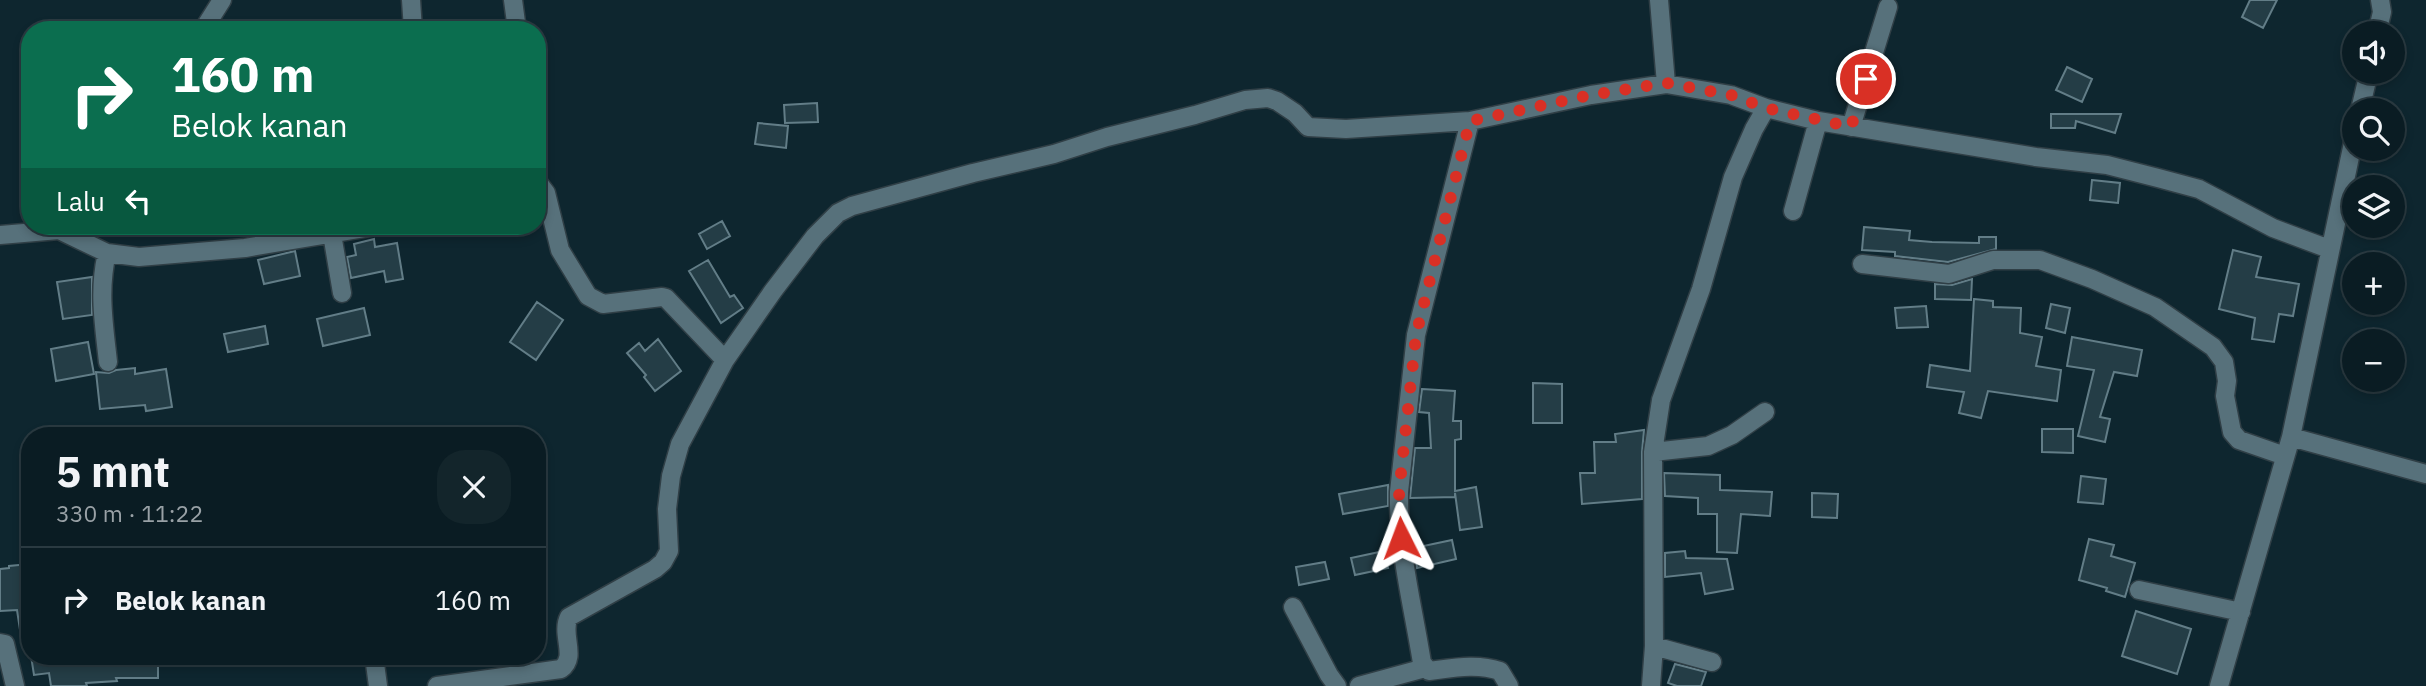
<!DOCTYPE html>
<html lang="id">
<meta charset="utf-8">
<style>
body{margin:0;font-family:"IBM Plex Sans",sans-serif;background:#13252b;color:#f1f3f6;height:100vh;display:flex;flex-direction:column;font-size:26px;white-space:nowrap}
*{box-sizing:border-box;margin:0}
p{font-size:23px;color:#99a1a6}
.icon{flex:none;width:38px;height:38px;fill:none;stroke:currentColor;stroke-width:2;stroke-linecap:round;stroke-linejoin:round}
.map{position:relative;flex:1;overflow:hidden}
.details{position:absolute;left:21px;top:427px;width:525px;height:238px;display:flex;flex-direction:column;background:#0a1c23;border-radius:28px;box-shadow:0 4px 10px #0003,0 0 0 2px #2a3a41}
.details>*{flex:none}
.guide{position:absolute;left:21px;top:21px;width:525px;height:214px;border-radius:28px;box-shadow:0 4px 10px #0003,0 0 0 2px #2a3a41;background:#0b6e4f;color:#fff;overflow:hidden}
.fabs{position:absolute;left:2342px;top:21px;display:grid;gap:14px}
.fabs a{display:grid;place-items:center;width:63px;height:63px;border-radius:50%;background:#0a1c23;box-shadow:0 4px 10px #0003,0 0 0 2px #2a3a41;font-size:35px}
.pin{position:absolute;display:grid;place-items:center;width:60px;height:60px;color:#fff;margin:-30px;border:4px solid #fff;border-radius:50%;box-shadow:0 2px 7px #0007}
.me{position:absolute;width:77px;margin:-38px;rotate:357deg;stroke-linejoin:round;filter:drop-shadow(0 0 5px #0008)}
.turn{display:flex;align-items:center;gap:24px;height:147px;padding:0 35px;font-size:32px}
.turn .icon{width:91px;height:91px;stroke-width:2.5}
.turn b{display:block;font-size:49px;line-height:60px}
.then{display:flex;align-items:center;height:66px;padding:0 35px;background:#0003;gap:14px;font-size:26px}
.round{display:grid;place-items:center;flex:none;width:74px;height:74px;border-radius:28px;background:#13252b}
.summary{display:flex;align-items:center;justify-content:space-between;height:119px;padding:0 35px}
h1{font-size:42px;font-weight:700;line-height:52px}
ul{padding:0;list-style:none}
li{display:flex;align-items:center;gap:21px;height:105px;padding:0 35px;border-top:2px solid #2a3a41}
li div{flex:1}
li b{display:block;font-size:26px}
li em{font-style:normal}
.map>svg:first-child{display:block}
.building{fill:#243d46;stroke:#627d87;stroke-width:2}
.lines{fill:none;stroke-linecap:round;stroke-linejoin:round}
.minor-casing{stroke:#303f46;stroke-width:21}
.minor{stroke:#57717b;stroke-width:18}
.route{stroke:#d93025;stroke-width:12;stroke-dasharray:0 21.6}
</style>
<div class="map">
<svg width="2426" height="686" viewBox="0 0 2426 686">
<rect width="100%" height="100%" fill="#0e262f"/>
<!-- building -->
<path class="building" d="M2250,0h27l-14,28 -21,-11z
M2067,67l25,12 -10,23 -26,-12z
M817,103l1,19 -33,1 -1,-18z
M2051,114h70l-6,19 -39,-12 -1,7h-24z
M758,123l30,3 -2,22 -31,-4z
M2092,180l28,3 -2,20 -28,-3z
M722,221l8,15 -23,13 -8,-15z
M1864,227l46,4 -1,9 23,2 47,1v-6h17v12l-48,13 -53,-6v-4l-33,-2z
M374,239l1,8 22,-4 6,36 -17,3 -2,-11 -33,7 -4,-21 9,-2 -2,-11z
M2233,250l28,7 -5,20 43,7 -6,32 -14,-2 -5,28 -22,-3 3,-21 -36,-9z
M295,251l5,25 -36,8 -6,-24z
M708,260l22,37 4,-2 9,13 -22,15 -32,-52z
M92,277v38l-29,4 -6,-37z
M1972,279l-1,21 -36,-1v-15l17,1z
M1974,299l19,2v6l28,1 -1,25 22,4 -6,29 25,4 -4,31 -69,-10 -7,27 -22,-5 5,-21 -37,-5 3,-22 40,6z
M537,302l26,18 -27,40 -26,-18z
M2051,304l19,4 -5,25 -19,-5z
M1926,306l2,21 -31,1 -2,-20z
M364,308l6,27 -47,11 -6,-27z
M265,326l3,18 -40,8 -4,-18z
M2072,337l70,13 -5,26 -23,-4 -14,45 10,2 -5,23 -27,-6 16,-66 -27,-4z
M658,339l23,32 -26,20 -11,-14 2,-2 -19,-22 12,-10 6,8z
M88,342l6,32 -38,7 -5,-32z
M135,368v6l31,-5 6,38 -26,4 -1,-6 -45,4 -4,-37 13,1 7,-3z
M1533,383l29,1v39h-29z
M1422,389l33,2 -2,30h8v18l-6,1v51l21,-4 6,40 -22,3 -5,-37v4l-45,1 5,-50h16l-2,-35 -10,-1z
M2042,429h31v24l-31,-1z
M1644,430l-2,22v47l-60,5 -2,-31h15l-1,-31h22l-1,-8z
M1664,473l56,2v15l52,2 -2,24 -29,-2 -4,39 -20,-1v-38h-19v-16l-33,-2z
M2081,476l25,3 -3,25 -25,-2z
M1388,485v21l-45,8 -4,-20z
M1812,493l26,1 -1,24 -25,-1z
M2089,539l25,6 -3,11 24,7 -10,34 -19,-6 1,-3 -28,-8z
M1452,540l4,19 -39,9 -3,-20z
M1384,551l4,17 -33,7 -4,-17z
M1685,551l1,7 41,1 6,30 -28,5 -4,-21 -36,4v-24z
M1325,562l4,17 -30,6 -3,-18z
M29,564l1,78 -8,1 -5,-33 -17,1v-42l9,-1v-2z
M2136,611l55,18 -14,45 -55,-18z
M31,656h127v22h-42l1,3 -31,2 1,3h-36l-2,-13 -15,2z
M1675,664l31,8 -5,14h-24l-9,-3z"/>
<g class="lines">
<!-- minor casing -->
<g class="minor-casing">
<path id="minor" d="M411,0l2,30
M513,0l4,30
M1659,0l7,84
M203,30l19,-30
M2377,33l5,-21 -2,-12
M2360,110l9,-38
M1470,121l-54,214 -17,157c-1,58 14,114 23,171l7,8c24,-3 48,-8 71,0l9,15
M1851,127l37,-120
M537,181l9,12 14,57 28,46 15,8 59,-7 4,1 59,62 48,-69 42,-55 23,-23 14,-7 121,-33 81,-19 53,-17 88,-22 50,-15 23,-2 9,3 18,12 13,14 38,2 124,-8 121,-26 75,-11 65,11 35,13 52,13 218,36 71,8 51,13 41,11 74,39 56,21
M1793,211l25,-90
M59,230l48,23 32,4 106,-9 131,-22
M332,234l10,59
M0,235l59,-5 2,-4
M107,253c-9,37 -3,72 1,109
M1862,264l87,10 44,-14h47l52,19 63,28 58,40 11,15 3,19 -2,15 7,36 7,8 46,16
M2291,437l135,37
M1653,452l55,-6 24,-11 33,-23
M2139,590l102,22
M1293,607l36,68 8,11
M0,643l5,1 10,42
M1654,646l58,16
M374,656l4,30
M437,686l124,-17c17,-12 -1,-35 8,-52l86,-48 8,-7 6,-11 -2,-42 4,-33 9,-32 45,-84
M1359,686l66,-18
M1651,686l3,-40 -1,-194 8,-52 40,-111 32,-112 21,-48 12,-21
M2219,686l72,-249 63,-299"/>
</g>
<!-- minor -->
<use href="#minor" class="minor"/>
</g>
<g class="lines">
<!-- route -->
<path class="route" d="M1401,538l-2,-46 17,-157 54,-214 121,-26 75,-12 65,12 35,13 85,19 15,-48"/>
</g>
</svg>
<div class="fabs">
<a><svg class="icon" aria-label="sound" viewBox="0 0 24 24"><path d="M4 9h4l5-4v14l-5-4H4zM17 9q2 3 0 6"/></svg></a>
<a><svg class="icon" aria-label="search" viewBox="0 0 24 24"><circle cx="10" cy="10" r="6"/><path d="M15 15l6 6"/></svg></a>
<a><svg class="icon" aria-label="layers" viewBox="0 0 24 24"><path d="M12 4l9 5-9 5-9-5zM3 14l9 5 9-5"/></svg></a>
<a>+</a>
<a>−</a>
</div>
<div class="pin" style="left:1866px;top:79px;background:#d93025"><svg class="icon" aria-label="arrive" viewBox="0 0 24 24"><path d="M6 21V4h12l-3 4 3 4H6"/></svg></div>
<svg class="me" style="left:1401px;top:538px" viewBox="-20 -20 40 40"><path d="M0-17L14 15 0 8-14 15z" fill="#d93025" stroke="#fff" stroke-width="4"/></svg>
<div class="guide">
<div class="turn"><svg class="icon" aria-label="right" viewBox="0 0 24 24"><path d="M7 20v-9h11M14 6l5 5-5 5"/></svg><div><b>160 m</b>Belok kanan</div></div>
<div class="then">Lalu<svg class="icon" aria-label="left" viewBox="0 0 24 24"><path d="M17 20v-9H6M10 6l-5 5 5 5"/></svg></div>
</div>
<section class="details">
<div class="summary"><div><h1>5 mnt</h1><p>330 m · 11:22</p></div><a class="round"><svg class="icon" aria-label="close" viewBox="0 0 24 24"><path d="M6 6l12 12M18 6L6 18"/></svg></a></div>
<ul>
<li><svg class="icon" aria-label="right" viewBox="0 0 24 24"><path d="M7 20v-9h11M14 6l5 5-5 5"/></svg><div><b>Belok kanan</b></div><em>160 m</em></li>
</ul>
</section>
</div>
